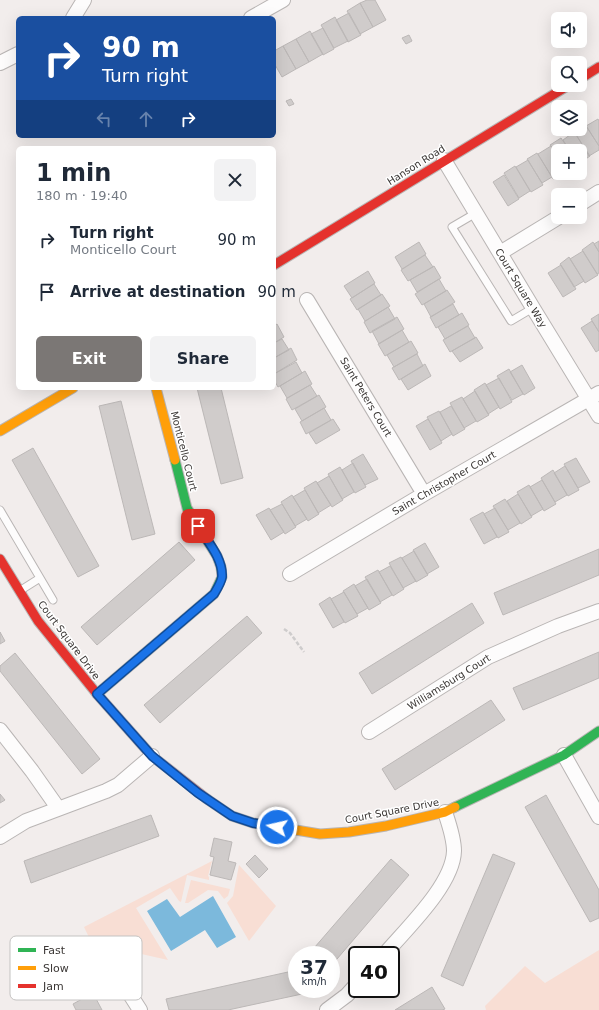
<!DOCTYPE html>
<meta charset="utf-8">
<style>
body{margin:0;font-family:"DejaVu Sans",sans-serif;background:#f2f2f3;color:#1f2937;height:100vh;display:flex;flex-direction:column;font-size:15px;white-space:nowrap}
*{box-sizing:border-box;margin:0}
p{font-size:13px;color:#747a83}
.icon{flex:none;width:22px;height:22px;fill:none;stroke:currentColor;stroke-width:2;stroke-linecap:round;stroke-linejoin:round}
.map{position:relative;flex:1;overflow:hidden}
.side{position:absolute;left:16px;top:146px;width:260px;height:244px;display:flex;flex-direction:column;background:#fff;border-radius:6px;box-shadow:0 4px 16px #0002}
.side>*{flex:none}
.hud{position:absolute;left:16px;top:16px;width:260px;height:122px;border-radius:6px;box-shadow:0 4px 16px #0002;background:#1a4fa0;color:#fff;overflow:hidden}
.tools{position:absolute;left:551px;top:12px;display:grid;gap:8px}
.tools a{display:grid;place-items:center;width:36px;height:36px;border-radius:6px;background:#fff;box-shadow:0 4px 16px #0002;font-size:20px}
.speed{position:absolute;left:288px;top:946px;display:flex;gap:8px;font-size:20px;font-weight:700;text-align:center}
.speed>*{display:grid;place-content:center;width:52px;height:52px;border-radius:50%;background:#fff;box-shadow:0 4px 16px #0002;line-height:1}
.speed small{font-size:10px;font-weight:400}
.speed .limit{border:2px solid #111;border-radius:6px;background:#fff;color:#111}
.pin{position:absolute;display:grid;place-items:center;width:34px;height:34px;color:#fff;margin:-17px;border-radius:8px;box-shadow:0 2px 6px #0006}
.me{position:absolute;width:44px;margin:-22px;rotate:279deg;stroke-linejoin:round;filter:drop-shadow(0 0 3px #0008)}
.turn{display:flex;align-items:center;gap:14px;height:84px;padding:0 20px;font-size:18px}
.turn .icon{width:52px;height:52px;stroke-width:2.5}
.turn b{display:block;font-size:28px;line-height:34px}
.lanes{display:flex;align-items:center;height:38px;padding:0 20px;background:#0003;justify-content:center;gap:20px;direction:ltr}
.lanes .off{opacity:.35}
.round{display:grid;place-items:center;flex:none;width:42px;height:42px;border-radius:6px;background:#f2f2f3}
.headline{display:flex;align-items:center;justify-content:space-between;height:68px;padding:0 20px}
h1{font-size:24px;font-weight:700;line-height:30px}
.primary-button{display:flex;gap:8px;margin-top:auto;padding:8px 20px}
.primary-button a{flex:1;height:46px;border-radius:6px;background:#7b7775;color:#fff;font-size:16px;font-weight:700;line-height:46px;text-align:center}
.primary-button a+a{background:#f2f2f3;color:#1f2937}
ul{padding:0;list-style:none}
li{display:flex;align-items:center;gap:12px;height:52px;padding:0 20px}
li div{flex:1}
li b{display:block;font-size:15px}
li em{font-style:normal}
.map>svg:first-child{display:block}
.green{fill:#f8ded4}
.water{fill:#7cb9dc}
.building{fill:#d0cccb;stroke:#bcb8b7}
.lines{fill:none;stroke-linecap:round;stroke-linejoin:round}
.lane-casing{stroke:#b9b5b4;stroke-width:9}
.street-casing{stroke:#b9b5b4;stroke-width:16}
.fast-casing{stroke:#b9b5b4;stroke-width:11}
.slow-casing{stroke:#b9b5b4;stroke-width:11}
.jam-casing{stroke:#b9b5b4;stroke-width:11}
.path{stroke:#cecccc;stroke-width:2.5;stroke-dasharray:4 2;stroke-linecap:butt}
.lane{stroke:#fdfcfc;stroke-width:7}
.street{stroke:#fdfcfc;stroke-width:14}
.fast{stroke:#30b455;stroke-width:9}
.slow{stroke:#ff9f0a;stroke-width:9}
.jam{stroke:#e5322d;stroke-width:9}
.route-casing{stroke:#114b97;stroke-width:10}
.route{stroke:#1a73e8;stroke-width:7}
.labels{text-anchor:middle;dominant-baseline:central;stroke-width:3;stroke-linejoin:round;paint-order:stroke}
.street-label{font-size:10px;fill:#3b3735;stroke:#fff}
.key{fill:#fff;stroke:#c4c3c2;stroke-width:1}
.key-label{font-size:11px;fill:#3b3735}
</style>
<div class="map">
<svg width="599" height="1010" viewBox="0 0 599 1010">
<rect width="100%" height="100%" fill="#f2edec"/>
<!-- green -->
<path class="green" d="M212,861l-4,15 1,1v3l-22,-5 -6,27 -2,-1 -9,-13 -34,20 32,52 -40,-9 -27,11 -17,-35z
M239,865l37,41 -27,35 -22,-38 6,-7z
M191,880l39,9 -2,7 -4,3 -6,-8 -10,-1 -20,13h-3z
M599,950v60h-113l-1,-4 40,-40 20,17z"/>
<!-- water -->
<path class="water" d="M213,896l23,41 -19,11 -12,-18 -34,21 -24,-40 20,-12 13,18z"/>
<!-- building -->
<path class="building" d="M367,0h8l11,20 -13,7 -13,-24z
M360,3l13,24 -13,7 -13,-23z
M349,13l12,22 -13,7 -12,-22z
M335,17l13,24 -14,7 -13,-23z
M323,28l11,21 -11,6 -12,-21z
M310,31l13,23 -14,8 -13,-23z
M409,35l3,6 -6,3 -4,-6z
M296,39l13,23 -13,7 -13,-23z
M283,46l13,23 -14,8 -8,-14v-12z
M291,99l3,5 -5,2 -3,-5z
M598,119l1,2v25l-13,-20z
M585,124l14,22v4l-10,6 -15,-25 6,-2v-2z
M574,132l16,24 -10,7v-12h-10l-7,-11z
M561,138l9,13h-12v6l-8,-12z
M551,146l7,11v16h4l-9,6 -15,-25z
M537,153l15,24 -10,6 -15,-24z
M528,160l15,25 -12,7 -15,-25z
M515,166l15,25 -11,7 -15,-25z
M504,175l15,24 -11,7 -15,-24z
M599,241v11l-5,-8z
M419,242l7,12 -24,15 -7,-12z
M593,242l6,10v21l-2,1 -15,-24z
M583,251l15,24 -13,8 -15,-24z
M425,255l8,12 -25,14 -7,-11z
M569,257l15,24 -10,6 -14,-23z
M561,265l15,24 -13,8 -15,-24z
M434,266l7,12 -24,14 -7,-12z
M368,271l7,12 -23,15 -8,-12z
M439,279l7,12 -24,14 -7,-11z
M374,284l7,11 -24,15 -7,-11z
M447,290l8,12 -24,15 -7,-13z
M382,294l8,12 -25,15 -7,-12z
M453,304l6,11 -23,13 -6,-11z
M388,307l7,12 -25,14 -6,-11z
M462,313l7,12 -24,14 -7,-12z
M599,314v18l-8,-13z
M397,317l7,12 -25,15 -7,-13z
M592,321l7,11v18l-3,2 -15,-24z
M277,324l7,13 -10,6v-17z
M468,326l7,12 -25,14 -7,-12z
M402,330l7,12 -24,14 -7,-12z
M476,337l7,11 -23,14 -8,-11z
M282,339l7,11 -15,8v-15z
M411,341l7,12 -24,14 -7,-12z
M291,348l6,12 -23,14v-16z
M417,354l6,12 -24,14 -7,-12z
M296,362l6,11 -24,14 -4,-7v-6z
M425,364l6,12 -23,14 -7,-11z
M522,365l13,23 -11,7 -14,-23z
M509,369l14,25 -11,6 -15,-24z
M305,371l7,13 -25,14 -7,-12z
M499,378l13,24 -12,7 -14,-24z
M485,383l14,24 -11,7 -14,-24z
M310,385l7,11 -25,14 -6,-11z
M197,388h24l22,90 -22,6z
M475,391l14,24 -12,7 -14,-23z
M319,395l7,12 -24,14 -7,-12z
M462,397l14,24 -12,7 -14,-25z
M121,401l34,133 -23,6 -33,-134z
M451,406l14,23 -12,7 -13,-24z
M324,408l7,12 -25,14 -6,-12z
M439,411l13,23 -11,7 -14,-24z
M333,419l7,11 -24,14 -7,-11z
M428,419l14,24 -12,7 -14,-24z
M33,448l66,118 -21,11 -66,-117z
M363,454l15,25 -13,6 -14,-24z
M576,458l14,24 -12,6 -14,-24z
M353,463l13,24 -11,6 -13,-23z
M565,466l14,24 -11,6 -14,-23z
M340,467l14,25 -12,7 -14,-25z
M553,470l14,25 -12,7 -14,-24z
M329,476l14,24 -11,7 -15,-24z
M542,480l14,24 -12,7 -14,-24z
M316,481l15,24 -13,8 -14,-25z
M529,485l14,24 -12,7 -14,-24z
M305,490l14,24 -11,7 -15,-24z
M518,494l14,23 -11,7 -14,-23z
M292,495l15,24 -12,7 -14,-24z
M505,499l15,24 -12,7 -15,-24z
M282,504l14,23 -11,7 -15,-24z
M269,508l15,24 -13,8 -15,-25z
M495,508l14,24 -11,6 -14,-24z
M483,512l14,25 -13,7 -14,-25z
M179,542l16,18 -98,85 -16,-18z
M425,543l14,24 -12,7 -14,-24z
M599,549v26l-96,40 -9,-22z
M414,551l14,24 -12,7 -14,-24z
M401,557l15,24 -13,7 -14,-25z
M390,566l14,23 -11,7 -14,-24z
M378,570l14,25 -12,7 -15,-25z
M367,579l14,24 -12,7 -14,-24z
M354,584l14,24 -11,6 -14,-23z
M344,592l14,24 -13,7 -14,-24z
M330,597l14,25 -11,6 -14,-24z
M472,603l12,20 -112,71 -13,-21z
M247,616l15,17 -102,90 -16,-18z
M0,632l5,9 -5,3z
M599,652v26l-76,32 -10,-22z
M15,653l85,106 -18,15 -82,-103v-5z
M491,700l14,20 -110,70 -13,-21z
M0,794l5,6 -5,3z
M546,795l53,95v28l-9,4 -65,-115z
M151,815l8,21 -128,47 -7,-22z
M214,838l18,4 -4,19 8,2 -5,17 -21,-5 4,-18 -4,-1z
M493,854l22,9 -52,123 -22,-10z
M255,855l13,14 -9,9 -13,-14z
M391,859l18,16 -78,91v-11h-23z
M297,970v19h4l1,5 -74,16h-59l-3,-11z
M432,987l13,22 -3,1h-47z
M93,993l9,17h-26l-3,-6z"/>
<g class="lines">
<!-- lane casing -->
<g class="lane-casing">
<path id="lane" d="M476,213l-24,14 59,94 22,-13
M0,510l53,90
M21,590l19,-12"/>
</g>
<!-- street casing -->
<g class="street-casing">
<path id="street" d="M73,18l11,-18
M251,18l32,-18
M0,63l18,-9
M444,160l89,148 66,108
M580,204l19,-12
M500,253l59,-36
M307,300l117,194
M290,574l134,-80 175,-101
M0,730l32,41 26,37
M369,732l119,-75 70,-31 41,-15
M564,755l35,62
M0,837l26,-16 80,-30 12,-6 34,-29
M384,955c22,-26 69,-70 70,-104 0,-13 -5,-27 -9,-39
M119,977l21,33
M327,1010l20,-15 10,-11"/>
</g>
<!-- fast casing -->
<g class="fast-casing">
<path id="fast" d="M97,694l117,-100 8,-17 -1,-10 -4,-11 -30,-48 -12,-48
M455,807l109,-52 35,-24"/>
</g>
<!-- slow casing -->
<g class="slow-casing">
<path id="slow" d="M156,388l19,72
M0,431l73,-43
M207,799l25,17 21,7 67,11 29,-2 37,-6 59,-14 10,-5"/>
</g>
<!-- jam casing -->
<g class="jam-casing">
<path id="jam" d="M580,79l19,-12
M274,265l295,-180
M0,559l38,62 59,73 55,62 55,43"/>
</g>
<!-- path -->
<path class="path" d="M284,629l6,4 14,19
M85,968l10,16"/>
<!-- lane -->
<use href="#lane" class="lane"/>
<!-- street -->
<use href="#street" class="street"/>
<!-- fast -->
<use href="#fast" class="fast"/>
<!-- slow -->
<use href="#slow" class="slow"/>
<!-- jam -->
<use href="#jam" class="jam"/>
</g>
<g class="lines">
<!-- route casing -->
<g class="route-casing">
<path id="route" d="M198,526c9,15 25,32 24,51 -1,6 -5,12 -8,17l-117,100 55,62 46,37 34,23 21,7 24,4"/>
</g>
<!-- route -->
<use href="#route" class="route"/>
</g>
<g class="labels">
<!-- street labels -->
<g class="street-label">
<text transform="translate(416 165) rotate(-32)">Hanson Road</text>
<text transform="translate(521 288) rotate(59)">Court Square Way</text>
<text transform="translate(366 397) rotate(59)">Saint Peters Court</text>
<text transform="translate(184 451) rotate(76)">Monticello Court</text>
<text transform="translate(444 483) rotate(-30)">Saint Christopher Court</text>
<text transform="translate(69 640) rotate(53)">Court Square Drive</text>
<text transform="translate(449 682) rotate(-32)">Williamsburg Court</text>
<text transform="translate(392 811) rotate(-11)">Court Square Drive</text>
</g>
</g>
<!-- legend -->
<rect x="10" y="936" width="132" height="64" rx="6" class="key"/>
<rect x="18" y="948" width="18" height="4" fill="#30b455"/>
<rect x="18" y="966" width="18" height="4" fill="#ff9f0a"/>
<rect x="18" y="984" width="18" height="4" fill="#e5322d"/>
<g class="key-label">
<text x="43" y="954">Fast</text>
<text x="43" y="972">Slow</text>
<text x="43" y="990">Jam</text>
</g>
</svg>
<div class="tools">
<a><svg class="icon" aria-label="sound" viewBox="0 0 24 24"><path d="M4 9h4l5-4v14l-5-4H4zM17 9q2 3 0 6"/></svg></a>
<a><svg class="icon" aria-label="search" viewBox="0 0 24 24"><circle cx="10" cy="10" r="6"/><path d="M15 15l6 6"/></svg></a>
<a><svg class="icon" aria-label="layers" viewBox="0 0 24 24"><path d="M12 4l9 5-9 5-9-5zM3 14l9 5 9-5"/></svg></a>
<a>+</a>
<a>−</a>
</div>
<div class="speed"><div>37<small>km/h</small></div><div class="limit">40</div></div>
<div class="pin" style="left:198px;top:526px;background:#d93025"><svg class="icon" aria-label="arrive" viewBox="0 0 24 24"><path d="M6 21V4h12l-3 4 3 4H6"/></svg></div>
<svg class="me" style="left:277px;top:827px" viewBox="-20 -20 40 40"><circle r="17" fill="#1a73e8" stroke="#fff" stroke-width="3"/><path d="M0-11L8 9 0 5-8 9z" fill="#fff"/></svg>
<div class="hud">
<div class="turn"><svg class="icon" aria-label="right" viewBox="0 0 24 24"><path d="M7 20v-9h11M14 6l5 5-5 5"/></svg><div><b>90 m</b>Turn right</div></div>
<div class="lanes"><svg class="icon off" aria-label="left" viewBox="0 0 24 24"><path d="M17 20v-9H6M10 6l-5 5 5 5"/></svg><svg class="icon off" aria-label="ahead" viewBox="0 0 24 24"><path d="M12 20V5M6 11l6-6 6 6"/></svg><svg class="icon" aria-label="right" viewBox="0 0 24 24"><path d="M7 20v-9h11M14 6l5 5-5 5"/></svg></div>
</div>
<section class="side">
<div class="headline"><div><h1>1 min</h1><p>180 m · 19:40</p></div><a class="round"><svg class="icon" aria-label="close" viewBox="0 0 24 24"><path d="M6 6l12 12M18 6L6 18"/></svg></a></div>
<ul>
<li><svg class="icon" aria-label="right" viewBox="0 0 24 24"><path d="M7 20v-9h11M14 6l5 5-5 5"/></svg><div><b>Turn right</b><p>Monticello Court</p></div><em>90 m</em></li>
<li><svg class="icon" aria-label="arrive" viewBox="0 0 24 24"><path d="M6 21V4h12l-3 4 3 4H6"/></svg><div><b>Arrive at destination</b></div><em>90 m</em></li>
</ul>
<div class="primary-button"><a>Exit</a><a>Share</a></div>
</section>
</div>
